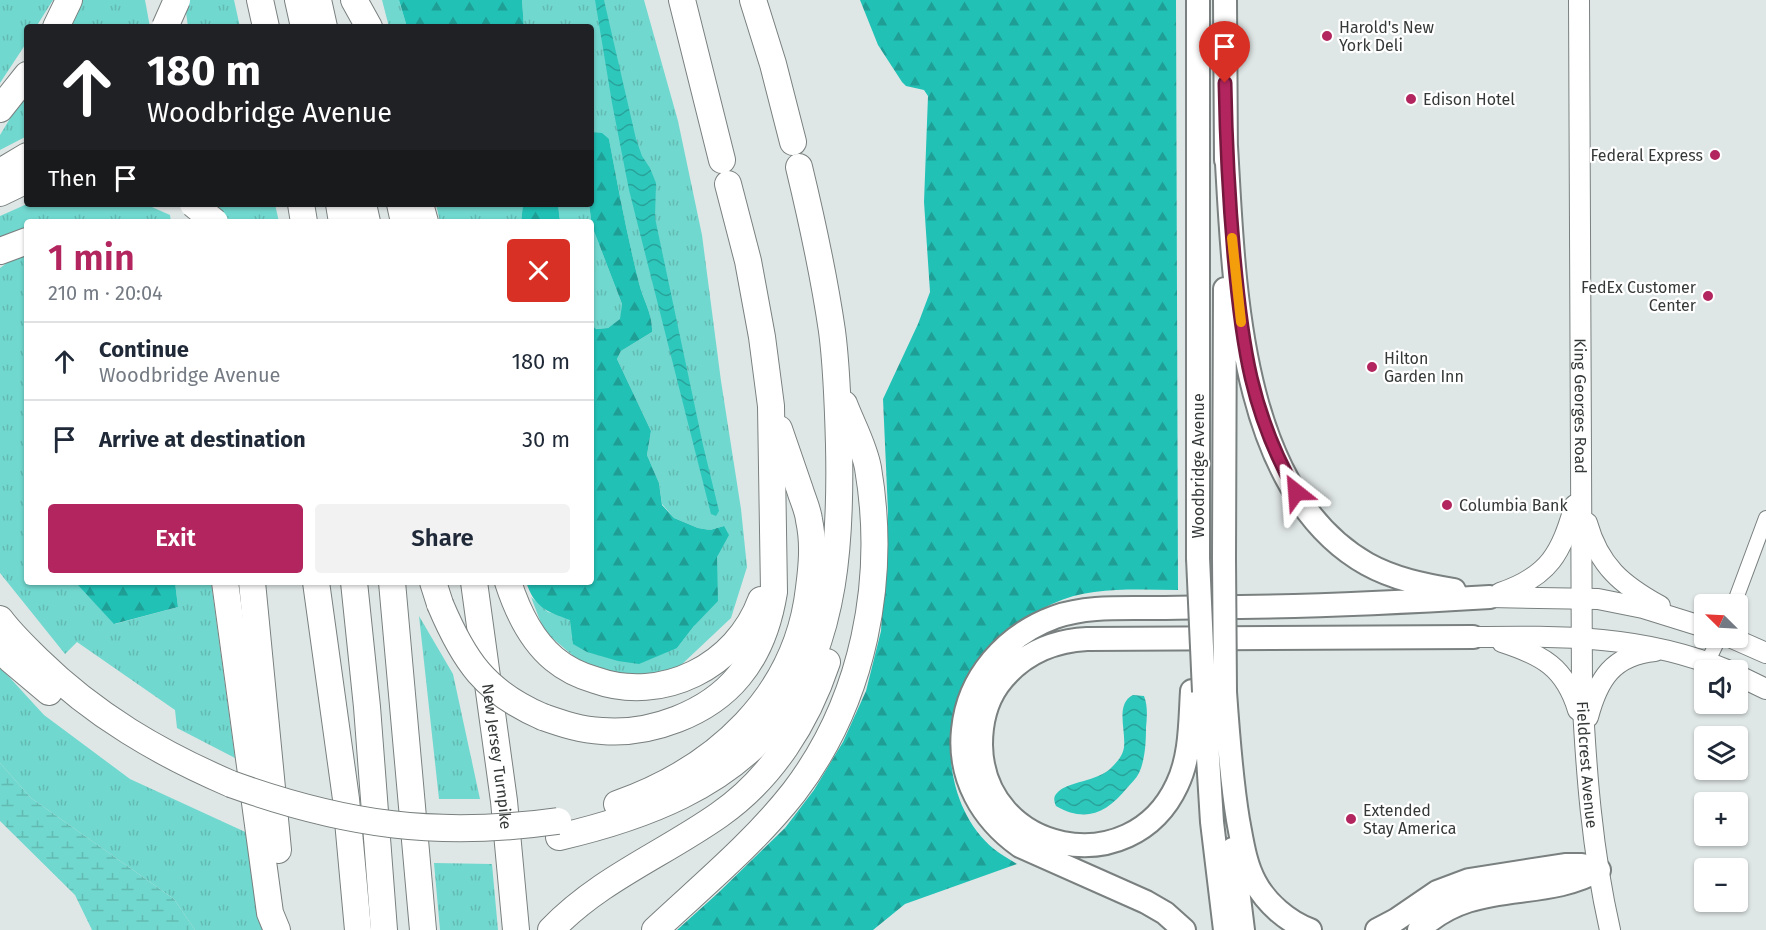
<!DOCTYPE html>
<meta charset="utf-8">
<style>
body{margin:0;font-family:"Fira Sans",sans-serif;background:#f2f2f3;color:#1f2937;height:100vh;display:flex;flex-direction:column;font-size:22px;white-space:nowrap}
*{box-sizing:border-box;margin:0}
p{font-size:20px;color:#747a83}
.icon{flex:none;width:33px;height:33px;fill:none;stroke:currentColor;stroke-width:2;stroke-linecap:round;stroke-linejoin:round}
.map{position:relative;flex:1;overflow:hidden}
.side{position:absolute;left:24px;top:219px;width:570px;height:366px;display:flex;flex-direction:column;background:#fff;border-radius:6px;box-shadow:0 2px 4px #0004}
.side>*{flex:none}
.top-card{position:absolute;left:24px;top:24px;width:570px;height:183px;border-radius:6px;box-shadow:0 2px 4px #0004;background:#202124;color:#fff;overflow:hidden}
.needle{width:39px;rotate:294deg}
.controls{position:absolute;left:1694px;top:594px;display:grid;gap:12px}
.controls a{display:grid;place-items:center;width:54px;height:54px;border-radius:6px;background:#fff;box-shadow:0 2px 4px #0004;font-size:30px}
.pin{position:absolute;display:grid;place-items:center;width:51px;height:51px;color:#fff;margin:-62px -26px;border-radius:50% 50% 50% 0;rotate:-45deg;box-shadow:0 0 6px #0007}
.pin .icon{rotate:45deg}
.me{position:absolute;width:66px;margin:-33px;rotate:332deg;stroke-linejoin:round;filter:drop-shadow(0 0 4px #0008)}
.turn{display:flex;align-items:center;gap:21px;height:126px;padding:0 24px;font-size:27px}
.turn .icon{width:78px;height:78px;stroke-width:2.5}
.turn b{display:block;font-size:42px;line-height:51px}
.then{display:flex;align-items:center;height:57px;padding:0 24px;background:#0003;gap:12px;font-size:22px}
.round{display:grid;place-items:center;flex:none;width:63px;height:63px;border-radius:6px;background:#f2f2f3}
.head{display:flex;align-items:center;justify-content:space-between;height:102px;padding:0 24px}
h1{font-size:36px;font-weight:600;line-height:45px;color:#b2255e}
.action{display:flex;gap:12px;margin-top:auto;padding:12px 24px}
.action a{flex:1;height:69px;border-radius:6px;background:#b2255e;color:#fff;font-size:24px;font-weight:600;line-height:69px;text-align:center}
.action a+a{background:#f2f2f3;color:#1f2937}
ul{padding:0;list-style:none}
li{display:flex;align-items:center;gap:18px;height:78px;padding:0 24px;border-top:2px solid #e0e1e3}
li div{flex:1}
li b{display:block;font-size:22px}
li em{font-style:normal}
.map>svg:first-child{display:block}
.grass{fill:url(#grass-tufts)}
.forest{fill:url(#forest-firs)}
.wetland{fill:url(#wetland-marsh)}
.water{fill:url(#water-waves)}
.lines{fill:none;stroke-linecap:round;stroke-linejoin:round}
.street-casing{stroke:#79807f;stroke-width:16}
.secondary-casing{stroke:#79807f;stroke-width:22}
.primary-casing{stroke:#79807f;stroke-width:26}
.highway-casing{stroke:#79807f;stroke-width:28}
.street{stroke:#fff;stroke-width:14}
.secondary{stroke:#fff;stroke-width:20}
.primary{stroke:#fff;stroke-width:22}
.highway{stroke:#fff;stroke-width:26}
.primary-bridge-casing{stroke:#79807f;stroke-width:26;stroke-linecap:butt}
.highway-bridge-casing{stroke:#79807f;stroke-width:28;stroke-linecap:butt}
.primary-bridge{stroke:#fff;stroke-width:22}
.highway-bridge{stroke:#fff;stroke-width:26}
.route-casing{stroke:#74183d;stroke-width:15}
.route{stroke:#b2255e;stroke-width:10}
.slow{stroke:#f59e0b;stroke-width:10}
.poi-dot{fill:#b2255e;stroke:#fff;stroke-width:2}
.labels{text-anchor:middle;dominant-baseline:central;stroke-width:4.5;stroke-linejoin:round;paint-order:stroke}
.poi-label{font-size:16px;fill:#353838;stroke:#fff;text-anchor:start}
.street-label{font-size:16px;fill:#353838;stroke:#fff}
</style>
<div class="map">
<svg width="1766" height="930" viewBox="0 0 1766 930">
<defs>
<pattern id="grass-tufts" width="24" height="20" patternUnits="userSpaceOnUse" patternTransform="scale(1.5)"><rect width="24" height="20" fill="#71d8cf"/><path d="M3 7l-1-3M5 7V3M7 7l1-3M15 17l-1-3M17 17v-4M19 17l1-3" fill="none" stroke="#62bab2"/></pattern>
<pattern id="forest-firs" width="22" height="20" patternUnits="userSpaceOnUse" patternTransform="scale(1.5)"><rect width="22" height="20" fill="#22c1b6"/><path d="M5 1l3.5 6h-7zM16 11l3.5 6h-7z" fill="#1e9e95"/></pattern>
<pattern id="wetland-marsh" width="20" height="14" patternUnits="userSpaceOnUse" patternTransform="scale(1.5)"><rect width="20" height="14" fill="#71d8cf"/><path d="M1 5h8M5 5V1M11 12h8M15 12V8" fill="none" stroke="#62bab2"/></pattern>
<pattern id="water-waves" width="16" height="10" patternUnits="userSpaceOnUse" patternTransform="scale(1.5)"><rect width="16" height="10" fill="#2ec7bc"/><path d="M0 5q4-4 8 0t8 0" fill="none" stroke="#28a39a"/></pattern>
</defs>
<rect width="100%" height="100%" fill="#dfe7e6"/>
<!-- grass -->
<path class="grass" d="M0,0h53l-17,27h-9v15l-27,41z
M76,0h69l5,27h-86z
M189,0h45l6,27h-52l-2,-15z
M382,0h17l8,27h-18z
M522,0h122l34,121 24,114 19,146 20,128 6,58 -16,51 -52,49 -43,11 -51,-12 -41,-35 -13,-34 17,15 129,36 17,-22 23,-69 7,-31 -14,4 -12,-2 -24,-10 -12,-14 -3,-21 -12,-28 4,-24 -34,-72 4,-8 31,-19c1,-18 -9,-32 -13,-49 -12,-48 -21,-96 -30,-144l-18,-7v-105h-67z
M27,90v46l-27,14v-15z
M27,204h118l25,11 1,7h-144v11l-27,9v-26z
M212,204h63l4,18h-48l-18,-11z
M436,204h87l-2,18h-81z
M558,204h31l3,22 30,78 -1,15 -13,9 -13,1 -4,-4v-103h-31z
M23,251h4v331h48l40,42 63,-17 -3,-25h36l24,176 -58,-30 -2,-18 -98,-68 -12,12 -65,-81v-305z
M419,616l34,58 27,125h-41z
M0,667l44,48 86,64 124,57 13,94h-72l-21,-31 -143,-101 -31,-35z
M434,863l58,1 6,66h-58z"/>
<!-- forest -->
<path class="forest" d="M399,0h123l2,27h-117z
M860,0h316l2,590c-42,0 -87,-4 -126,14 -29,13 -56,32 -76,57 -6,8 -10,20 -14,29 -22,50 -13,122 32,159 6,5 15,10 23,15l-112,40 -32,26h-196l41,-37 67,-65 29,-38 29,-48 23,-51 15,-60 7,-119 -5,-113 35,-75 12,-32 -6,-90 4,-106 -4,-6 -18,-4 -4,-4 -24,-37z
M591,132l11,1 7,6c9,48 18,96 30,144 4,17 14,31 13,49l-31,19 -4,8 34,72 -4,24 12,28 3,22 12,13 24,10 12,2 14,-4 5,9 -12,22 1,44 -24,25 -17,22 -38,16 -21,-3 -31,-9 -14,-8 -3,-24c-24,-9 -35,-12 -44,-38h65v-257l5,4 12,-1 12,-9 2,-15 -30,-78 -3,-22h2z
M523,204h35l2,18h-39z
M75,582h100l3,25 -64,17z"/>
<!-- wetland -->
<path class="wetland" d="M0,763l31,35 143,101 21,31h-103l-17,-35 -75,-74z"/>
<!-- water -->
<path class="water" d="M595,0h9l32,139 6,17 8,12 6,15 -1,35 48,227 16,66 -3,5 -5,-2 -82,-324 -17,-87z
M1133,695l11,1c4,10 3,21 2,32 0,15 -1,32 -7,45 -3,6 -8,10 -12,15 -20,25 -42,35 -71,18 -2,-5 -3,-9 1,-13 10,-12 41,-11 55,-26 6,-6 11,-12 12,-20 2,-17 -9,-43 9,-52z"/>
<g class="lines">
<!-- street casing -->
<g class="street-casing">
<path id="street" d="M1734,604l32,-86
M1707,663l12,-25"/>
</g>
<!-- secondary casing -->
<g class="secondary-casing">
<g id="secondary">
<path id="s1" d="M1579,0l3,689c4,81 10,162 28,241"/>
<path d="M1587,523c12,43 35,62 73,83"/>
<path d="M1500,593c50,-17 61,-40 75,-88"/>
<path d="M1490,597l108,2 45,9 61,19"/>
<path d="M1473,637c89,-1 170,-2 254,33"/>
<path d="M1732,638l34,15"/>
<path d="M1502,642c40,13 63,25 76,68"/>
<path d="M1737,675l29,14"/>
<path d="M1588,717c10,-38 25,-62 67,-66"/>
</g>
</g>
<!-- primary casing -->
<g class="primary-casing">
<path id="primary" d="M1225,0l1,160
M1226,146c8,131 10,344 141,418 27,15 57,21 87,26
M1198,558v-558
M1224,558l1,-269
M1192,691c-2,31 -1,65 -15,94 -46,99 -194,69 -196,-40 0,-21 5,-43 17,-60 22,-30 52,-44 89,-46l386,-2
M1225,692c3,43 6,86 13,128 4,21 7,44 17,62 11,21 33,40 55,48
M1204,693l8,129 13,108
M1233,849l10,81
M1184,930l-19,-17 -19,-11 -126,-56c-38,-27 -62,-68 -57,-116 5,-53 43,-95 92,-113 29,-10 60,-9 90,-9 32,0 64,-1 95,-1 83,-1 167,-5 250,-10
M1377,930l19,-10 41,-28 32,-12 96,-15h17l17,5
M1419,930c54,-53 122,-27 180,-60"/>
</g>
<!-- highway casing -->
<g class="highway-casing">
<g id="highway">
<path d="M260,0l6,27"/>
<path d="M298,0l6,27"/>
<path d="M318,0l6,27"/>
<path d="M354,0l15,27"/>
<path d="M682,0l40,160"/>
<path d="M753,0l20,64 20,78"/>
<path d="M56,27l13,-27"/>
<path d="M0,109l27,-34"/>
<path d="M0,172l27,-16"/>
<path d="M0,193l27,-13"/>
<path d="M301,204l3,18"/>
<path d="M339,204l3,18"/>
<path d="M363,204l4,18"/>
<path d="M400,204l4,18"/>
<path d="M420,204l5,18"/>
<path d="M0,251l27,-10"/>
<path d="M225,582l45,331 7,17"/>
<path d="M252,582l26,268"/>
<path d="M316,582l30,217 12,131"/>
<path d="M354,582l13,125 17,223"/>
<path d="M392,582l31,348"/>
<path d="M433,582l7,22"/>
<path id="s2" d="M474,582l30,219 12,129"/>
<path d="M508,582c9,28 23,58 46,77 12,10 27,17 41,21 67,24 142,-14 166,-80"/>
<path d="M0,619c11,15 25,28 38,41 56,55 121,93 193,124"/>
<path d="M0,649l11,11 38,32"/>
<path d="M543,717c20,7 38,13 59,14 48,4 106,-17 137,-55 20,-24 30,-53 35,-84l-3,-186 -9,-69 -14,-76 -20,-77"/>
<path d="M617,804c99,-35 180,-108 192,-216 3,-23 5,-45 0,-68 -1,-10 -6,-20 -9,-30 -7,-20 -14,-41 -21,-61"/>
<path d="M559,837c82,-19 171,-51 222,-122 56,-76 60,-180 58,-270 -1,-38 -2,-76 -7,-114 -8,-55 -20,-110 -33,-164"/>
<path d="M551,930c49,-51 111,-75 168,-115 53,-37 88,-93 108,-153"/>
<path d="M655,930c47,-44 99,-87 139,-138 70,-92 93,-212 74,-324 -4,-22 -16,-43 -24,-64"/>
</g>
</g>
<!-- street -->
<use href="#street" class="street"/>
<!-- secondary -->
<use href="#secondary" class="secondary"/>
<!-- primary -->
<use href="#primary" class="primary"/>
<!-- highway -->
<use href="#highway" class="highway"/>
<!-- primary-bridge casing -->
<g class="primary-bridge-casing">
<path id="primary-bridge" d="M1198,558l6,134
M1224,558l1,134"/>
</g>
<!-- highway-bridge casing -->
<g class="highway-bridge-casing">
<path id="highway-bridge" d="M165,27l12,-27
M193,204l22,18
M440,604c24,57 45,88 103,113
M231,784c114,41 207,54 327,37"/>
</g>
<!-- primary-bridge -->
<use href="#primary-bridge" class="primary-bridge"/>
<!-- highway-bridge -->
<use href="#highway-bridge" class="highway-bridge"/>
</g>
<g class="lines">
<!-- route casing -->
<g class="route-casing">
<path id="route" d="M1225,83c1,58 4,116 9,173 8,89 17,157 62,236"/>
</g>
<!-- route -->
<use href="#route" class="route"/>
<!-- slow -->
<path class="slow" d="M1232,238l9,84"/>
</g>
<!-- markers -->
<g class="poi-dot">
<circle cx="1327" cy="36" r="6"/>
<circle cx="1411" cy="99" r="6"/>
<circle cx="1715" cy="155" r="6"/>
<circle cx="1708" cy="296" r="6"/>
<circle cx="1372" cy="367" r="6"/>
<circle cx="1447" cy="505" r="6"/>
<circle cx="1351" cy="819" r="6"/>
</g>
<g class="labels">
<!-- poi labels -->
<g class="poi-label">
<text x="1339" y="27">Harold's New<tspan x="1339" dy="18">York Deli</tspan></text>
<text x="1423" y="99">Edison Hotel</text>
<text x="1703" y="155" text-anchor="end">Federal Express</text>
<text x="1696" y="287" text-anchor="end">FedEx Customer<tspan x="1696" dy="18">Center</tspan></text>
<text x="1384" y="358">Hilton<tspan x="1384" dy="18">Garden Inn</tspan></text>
<text x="1459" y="505">Columbia Bank</text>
<text x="1363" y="810">Extended<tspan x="1363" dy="18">Stay America</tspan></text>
</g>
<!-- street labels -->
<g class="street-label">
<text stroke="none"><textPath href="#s1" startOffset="406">King Georges Road</textPath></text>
<text transform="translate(1198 466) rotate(-90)">Woodbridge Avenue</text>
<text stroke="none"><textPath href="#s2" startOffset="176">New Jersey Turnpike</textPath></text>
<text stroke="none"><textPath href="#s1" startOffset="765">Fieldcrest Avenue</textPath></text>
</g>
</g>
</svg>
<div class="controls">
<a><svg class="needle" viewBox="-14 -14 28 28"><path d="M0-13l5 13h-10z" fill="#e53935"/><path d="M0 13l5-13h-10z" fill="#747a83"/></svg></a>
<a><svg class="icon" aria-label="sound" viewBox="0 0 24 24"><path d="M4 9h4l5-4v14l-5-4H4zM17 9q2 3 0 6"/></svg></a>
<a><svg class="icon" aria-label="layers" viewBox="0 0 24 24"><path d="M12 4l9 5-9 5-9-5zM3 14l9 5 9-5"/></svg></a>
<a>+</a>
<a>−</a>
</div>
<div class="pin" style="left:1225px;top:83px;background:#d93025"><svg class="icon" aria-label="arrive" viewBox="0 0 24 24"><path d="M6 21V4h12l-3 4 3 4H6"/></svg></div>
<svg class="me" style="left:1296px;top:492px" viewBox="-20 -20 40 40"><path d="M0-17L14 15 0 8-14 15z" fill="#b2255e" stroke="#fff" stroke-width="4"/></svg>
<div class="top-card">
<div class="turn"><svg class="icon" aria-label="ahead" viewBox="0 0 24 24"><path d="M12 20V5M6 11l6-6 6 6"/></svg><div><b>180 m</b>Woodbridge Avenue</div></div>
<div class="then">Then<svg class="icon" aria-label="arrive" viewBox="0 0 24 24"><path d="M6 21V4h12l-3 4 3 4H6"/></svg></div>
</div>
<section class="side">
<div class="head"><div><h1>1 min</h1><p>210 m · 20:04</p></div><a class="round" style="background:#d93025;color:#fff"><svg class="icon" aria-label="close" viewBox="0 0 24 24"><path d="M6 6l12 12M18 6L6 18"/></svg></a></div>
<ul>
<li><svg class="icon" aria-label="ahead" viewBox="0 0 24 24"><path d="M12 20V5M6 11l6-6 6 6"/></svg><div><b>Continue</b><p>Woodbridge Avenue</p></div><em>180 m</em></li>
<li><svg class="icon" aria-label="arrive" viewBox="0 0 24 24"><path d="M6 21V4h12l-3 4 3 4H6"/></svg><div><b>Arrive at destination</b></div><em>30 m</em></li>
</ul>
<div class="action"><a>Exit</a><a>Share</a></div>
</section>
</div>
